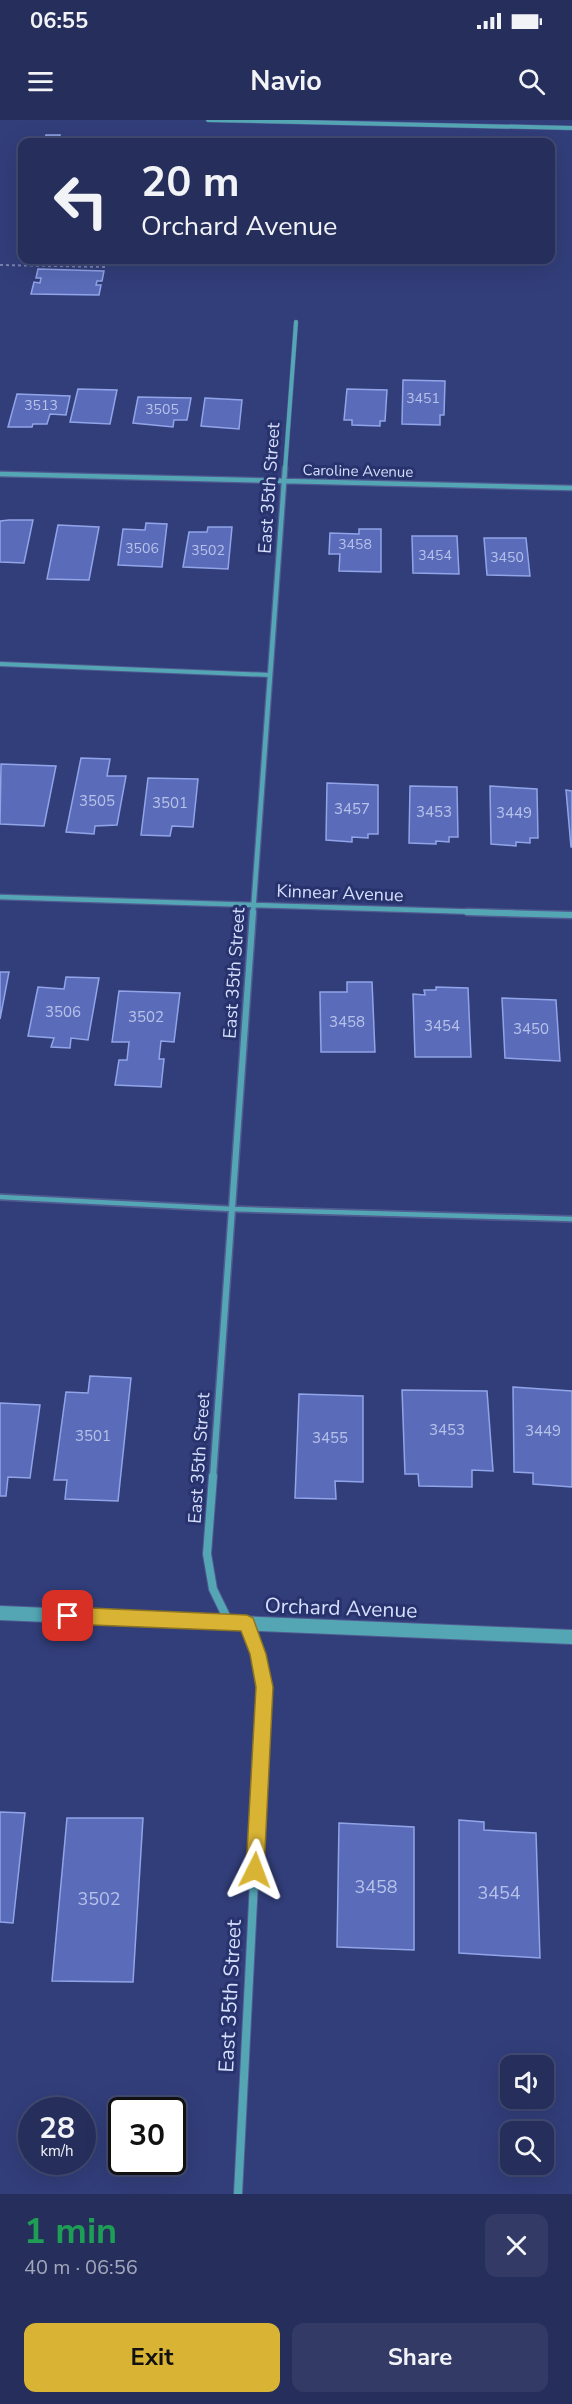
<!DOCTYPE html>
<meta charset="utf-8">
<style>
body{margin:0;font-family:"Nunito Sans",sans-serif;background:#323a65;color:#f1f3f6;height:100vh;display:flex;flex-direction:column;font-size:22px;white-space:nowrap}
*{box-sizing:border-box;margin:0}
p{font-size:20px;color:#a4a8bb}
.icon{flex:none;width:33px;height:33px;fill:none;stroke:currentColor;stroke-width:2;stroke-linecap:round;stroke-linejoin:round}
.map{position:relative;height:2074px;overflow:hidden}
.side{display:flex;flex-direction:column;background:#262e5c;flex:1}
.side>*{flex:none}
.guide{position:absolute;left:18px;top:18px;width:537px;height:126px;border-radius:12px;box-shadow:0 6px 24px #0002,0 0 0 2px #424a72;background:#262e5c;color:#f1f3f6;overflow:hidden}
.controls{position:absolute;left:500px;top:1935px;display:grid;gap:12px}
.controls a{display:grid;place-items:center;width:54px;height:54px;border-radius:12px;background:#262e5c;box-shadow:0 6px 24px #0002,0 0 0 2px #424a72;font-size:30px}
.speed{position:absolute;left:18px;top:1977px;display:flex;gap:12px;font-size:30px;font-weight:700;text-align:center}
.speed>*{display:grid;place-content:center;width:78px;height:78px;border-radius:50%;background:#262e5c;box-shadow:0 6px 24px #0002,0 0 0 2px #424a72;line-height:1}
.speed small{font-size:15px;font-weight:400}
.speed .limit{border:3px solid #111;border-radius:9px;background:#fff;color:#111}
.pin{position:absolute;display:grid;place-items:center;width:51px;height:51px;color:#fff;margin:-26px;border-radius:12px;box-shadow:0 3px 9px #0006}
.me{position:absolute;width:66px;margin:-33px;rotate:3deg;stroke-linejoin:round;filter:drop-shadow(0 0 4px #0008)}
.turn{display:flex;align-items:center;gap:21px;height:126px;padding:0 24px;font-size:27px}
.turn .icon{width:78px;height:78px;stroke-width:2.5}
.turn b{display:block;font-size:42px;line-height:51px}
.round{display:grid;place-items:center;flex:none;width:63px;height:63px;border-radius:12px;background:#323a65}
.headline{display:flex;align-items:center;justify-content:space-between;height:102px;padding:0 24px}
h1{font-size:36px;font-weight:700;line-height:45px;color:#1e9e55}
.primary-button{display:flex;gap:12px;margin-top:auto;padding:12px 24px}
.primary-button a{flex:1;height:69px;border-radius:12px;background:#d9b434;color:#111;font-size:24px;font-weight:700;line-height:69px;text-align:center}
.primary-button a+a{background:#323a65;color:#f1f3f6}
.status{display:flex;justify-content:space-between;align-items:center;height:42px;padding:0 30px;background:#262e5c;direction:ltr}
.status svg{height:16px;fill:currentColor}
header{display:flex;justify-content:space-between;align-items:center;height:78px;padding:0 24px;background:#262e5c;font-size:27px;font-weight:700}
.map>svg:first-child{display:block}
.building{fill:#5a6cb9;stroke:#91a4e8;stroke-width:1.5}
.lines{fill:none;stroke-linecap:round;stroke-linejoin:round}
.service-far1-casing{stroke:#505b91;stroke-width:6}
.service-casing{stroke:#505b91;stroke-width:8}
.minor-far3-casing{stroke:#505b91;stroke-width:5}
.minor-far2-casing{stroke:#505b91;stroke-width:7}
.minor-far1-casing{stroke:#505b91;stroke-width:9}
.minor-casing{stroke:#505b91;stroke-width:10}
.tertiary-casing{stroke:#505b91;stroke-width:16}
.path{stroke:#7781b0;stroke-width:2;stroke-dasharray:3 3;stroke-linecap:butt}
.service-far1{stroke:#55a6b5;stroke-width:4}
.service{stroke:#55a6b5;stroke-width:4.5}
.minor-far3{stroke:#55a6b5;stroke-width:4}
.minor-far2{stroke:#55a6b5;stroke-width:4.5}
.minor-far1{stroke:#55a6b5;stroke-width:6}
.minor{stroke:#55a6b5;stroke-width:8}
.tertiary{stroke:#55a6b5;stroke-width:14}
.route{fill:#d9b434;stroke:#8d7522;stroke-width:1.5}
.labels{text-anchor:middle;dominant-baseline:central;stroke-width:6;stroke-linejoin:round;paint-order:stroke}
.far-number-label{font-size:14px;fill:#b7c2eb}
.far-street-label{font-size:15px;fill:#d6dffc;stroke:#28336e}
.number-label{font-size:15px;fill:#b7c2eb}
.street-label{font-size:18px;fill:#d6dffc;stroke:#28336e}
.near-number-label{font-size:18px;fill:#b7c2eb}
.near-street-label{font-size:21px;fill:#d6dffc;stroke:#28336e}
</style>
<div class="status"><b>06:55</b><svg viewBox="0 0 49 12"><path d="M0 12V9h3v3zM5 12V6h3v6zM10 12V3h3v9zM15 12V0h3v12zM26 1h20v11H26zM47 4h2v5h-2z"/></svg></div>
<header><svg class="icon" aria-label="menu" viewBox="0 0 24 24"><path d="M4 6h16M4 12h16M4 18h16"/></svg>Navio<svg class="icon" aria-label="search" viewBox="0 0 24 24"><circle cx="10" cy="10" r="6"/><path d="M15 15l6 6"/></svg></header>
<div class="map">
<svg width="572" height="2074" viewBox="0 0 572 2074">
<rect width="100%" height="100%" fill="#323e7a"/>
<!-- building -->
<path class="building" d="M46,15h14l-1,4h14l-1,3h-43l1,-3h15z
M38,149l66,2 -2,10h-5l-1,4h5l-2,10 -68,-1 3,-12 6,1 1,-5h-5z
M403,260l42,1 -1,34h-4v10l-38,-1z
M78,269l39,1 -7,34 -40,-2z
M347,269l40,1 -2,31h-5v5l-28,-1v-5h-8z
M17,274l53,2 -4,19 -16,-1 -3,10h-14l-1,3h-24z
M138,277l53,1 -4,22h-13l-1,7 -40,-4z
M205,278l37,2 -3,29 -38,-3z
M9,400h24l-9,43 -24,-1v-41z
M146,403l21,1 -5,43 -44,-2 5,-36 22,1z
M58,405l41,2 -10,53 -42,-1z
M208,407h24l-4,42 -45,-2 6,-35h18z
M359,409h22v43l-42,-1 1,-17h-11l1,-21 29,1z
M412,416h45l2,38 -46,-1z
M484,418h42l4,38 -43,-1z
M81,638l29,1 -3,17h19l-9,49 -22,1 -1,8 -28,-2z
M1,644l55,2 -12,60 -44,-2z
M148,658l50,1 -5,48 -21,-1 -2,10 -29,-1z
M327,663l51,2v49h-10v4l-16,-1v5l-26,-2z
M410,666l47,1 1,50h-9v5l-13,-1v3l-27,-1z
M490,666l47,3 1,49h-8v5l-14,-1v4l-25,-2z
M566,670l6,1v56h-1z
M0,852h9l-9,47z
M66,857l33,1 -11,62 -17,-2 -1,10 -19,-1 3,-9 -26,-2 10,-49 26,2z
M347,862h25l3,70h-54l-1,-60h27z
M436,867l32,1 3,69h-56l-2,-63 12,1 -1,-5h12z
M119,871l61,2 -6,49 -13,-1 -2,18h5l-3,28 -46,-2 4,-25h8l2,-18h-17z
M502,878l54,2 4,61 -55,-3z
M90,1256l41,2 -13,123 -53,-2 2,-19h-13l12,-88 22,1z
M513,1267l59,4v96l-39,-3v-11l-19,-1z
M402,1270l85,1 6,80 -21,-1v17l-53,-1 -1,-12h-13z
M299,1274l64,2v86l-28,-1 1,18 -41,-1z
M0,1283l40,2 -10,73 -22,-1 -2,19h-6z
M0,1692l25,1 -12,110 -13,-1z
M67,1698h76l-10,164 -81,-1z
M459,1700l25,2v8l52,3 4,125 -81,-5z
M339,1703l75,4v123l-77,-3z"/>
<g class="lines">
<!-- service-far1 casing -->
<g class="service-far1-casing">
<path id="service-far1" d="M0,544l270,11"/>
</g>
<!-- service casing -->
<g class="service-casing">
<path id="service" d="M0,1077l232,12 340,10"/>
</g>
<!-- minor-far3 casing -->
<g class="minor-far3-casing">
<path id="minor-far3" d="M208,0l364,8
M285,350l11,-148"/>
</g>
<!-- minor-far2 casing -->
<g class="minor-far2-casing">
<path id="minor-far2" d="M0,354l572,14
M0,777l514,16
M253,793l32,-445"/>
</g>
<!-- minor-far1 casing -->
<g class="minor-far1-casing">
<path id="minor-far1" d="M467,792l105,3
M213,1357l40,-565"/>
</g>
<!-- minor casing -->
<g class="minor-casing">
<path id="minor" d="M213,1356l-6,78 6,35 16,33
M238,2074l26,-507 -6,-33 -11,-29"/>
</g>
<!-- tertiary casing -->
<g class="tertiary-casing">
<path id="tertiary" d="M0,1493l572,24"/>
</g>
<!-- path -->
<path class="path" d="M0,145l107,2"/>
<!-- service-far1 -->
<use href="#service-far1" class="service-far1"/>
<!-- service -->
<use href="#service" class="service"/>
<!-- minor-far3 -->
<use href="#minor-far3" class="minor-far3"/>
<!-- minor-far2 -->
<use href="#minor-far2" class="minor-far2"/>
<!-- minor-far1 -->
<use href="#minor-far1" class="minor-far1"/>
<!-- minor -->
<use href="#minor" class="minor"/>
<!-- tertiary -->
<use href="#tertiary" class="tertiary"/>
</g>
<!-- route -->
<path class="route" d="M68,1487l179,8 6,3 13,36 7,33 -9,183 -3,6 -6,3 -7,-3 -2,-6 10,-183 -6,-33 -9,-23 -173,-7 -6,-3 -3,-5 3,-6z"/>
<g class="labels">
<!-- far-number labels -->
<g class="far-number-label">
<text x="423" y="278">3451</text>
<text x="41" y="285">3513</text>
<text x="162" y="289">3505</text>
<text x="355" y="424">3458</text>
<text x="142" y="428">3506</text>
<text x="208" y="430">3502</text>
<text x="435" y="435">3454</text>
<text x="507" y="437">3450</text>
</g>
<!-- far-street labels -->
<g class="far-street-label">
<text transform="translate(358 351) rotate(1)">Caroline Avenue</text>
</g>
<!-- number labels -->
<g class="number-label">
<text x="97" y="681">3505</text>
<text x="170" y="683">3501</text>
<text x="352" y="689">3457</text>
<text x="434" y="692">3453</text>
<text x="514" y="693">3449</text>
<text x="63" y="892">3506</text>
<text x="146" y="897">3502</text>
<text x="347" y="902">3458</text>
<text x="442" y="906">3454</text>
<text x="531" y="909">3450</text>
<text x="447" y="1310">3453</text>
<text x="543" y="1311">3449</text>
<text x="93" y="1316">3501</text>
<text x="330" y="1318">3455</text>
</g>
<!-- street labels -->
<g class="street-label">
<text transform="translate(269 368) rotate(-86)">East 35th Street</text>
<text transform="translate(340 773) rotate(2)">Kinnear Avenue</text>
<text transform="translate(234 853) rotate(-86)">East 35th Street</text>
<text transform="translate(199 1338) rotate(-86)">East 35th Street</text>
</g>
<!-- near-number labels -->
<g class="near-number-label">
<text x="376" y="1767">3458</text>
<text x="499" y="1773">3454</text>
<text x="99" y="1779">3502</text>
</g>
<!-- near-street labels -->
<g class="near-street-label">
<text transform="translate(341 1488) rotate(2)">Orchard Avenue</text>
<text transform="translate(230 1876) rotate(-87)">East 35th Street</text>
</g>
</g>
</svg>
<div class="controls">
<a><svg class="icon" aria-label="sound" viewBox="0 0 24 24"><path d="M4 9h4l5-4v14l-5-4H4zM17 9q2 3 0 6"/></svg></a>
<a><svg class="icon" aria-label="search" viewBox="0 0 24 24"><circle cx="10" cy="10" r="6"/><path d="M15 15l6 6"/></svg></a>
</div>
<div class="speed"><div>28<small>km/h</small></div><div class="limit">30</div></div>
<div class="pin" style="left:68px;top:1496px;background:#d93025"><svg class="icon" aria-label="arrive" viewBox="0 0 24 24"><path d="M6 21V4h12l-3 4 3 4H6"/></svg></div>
<svg class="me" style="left:255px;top:1750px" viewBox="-20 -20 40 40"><path d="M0-17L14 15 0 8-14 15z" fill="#d9b434" stroke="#fff" stroke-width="4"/></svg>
<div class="guide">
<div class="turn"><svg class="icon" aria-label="left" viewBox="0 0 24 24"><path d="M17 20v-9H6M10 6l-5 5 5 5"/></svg><div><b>20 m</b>Orchard Avenue</div></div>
</div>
</div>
<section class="side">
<div class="headline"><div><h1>1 min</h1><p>40 m · 06:56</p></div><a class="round"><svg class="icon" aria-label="close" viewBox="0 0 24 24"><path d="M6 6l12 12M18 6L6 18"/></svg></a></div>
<div class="primary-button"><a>Exit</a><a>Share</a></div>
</section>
